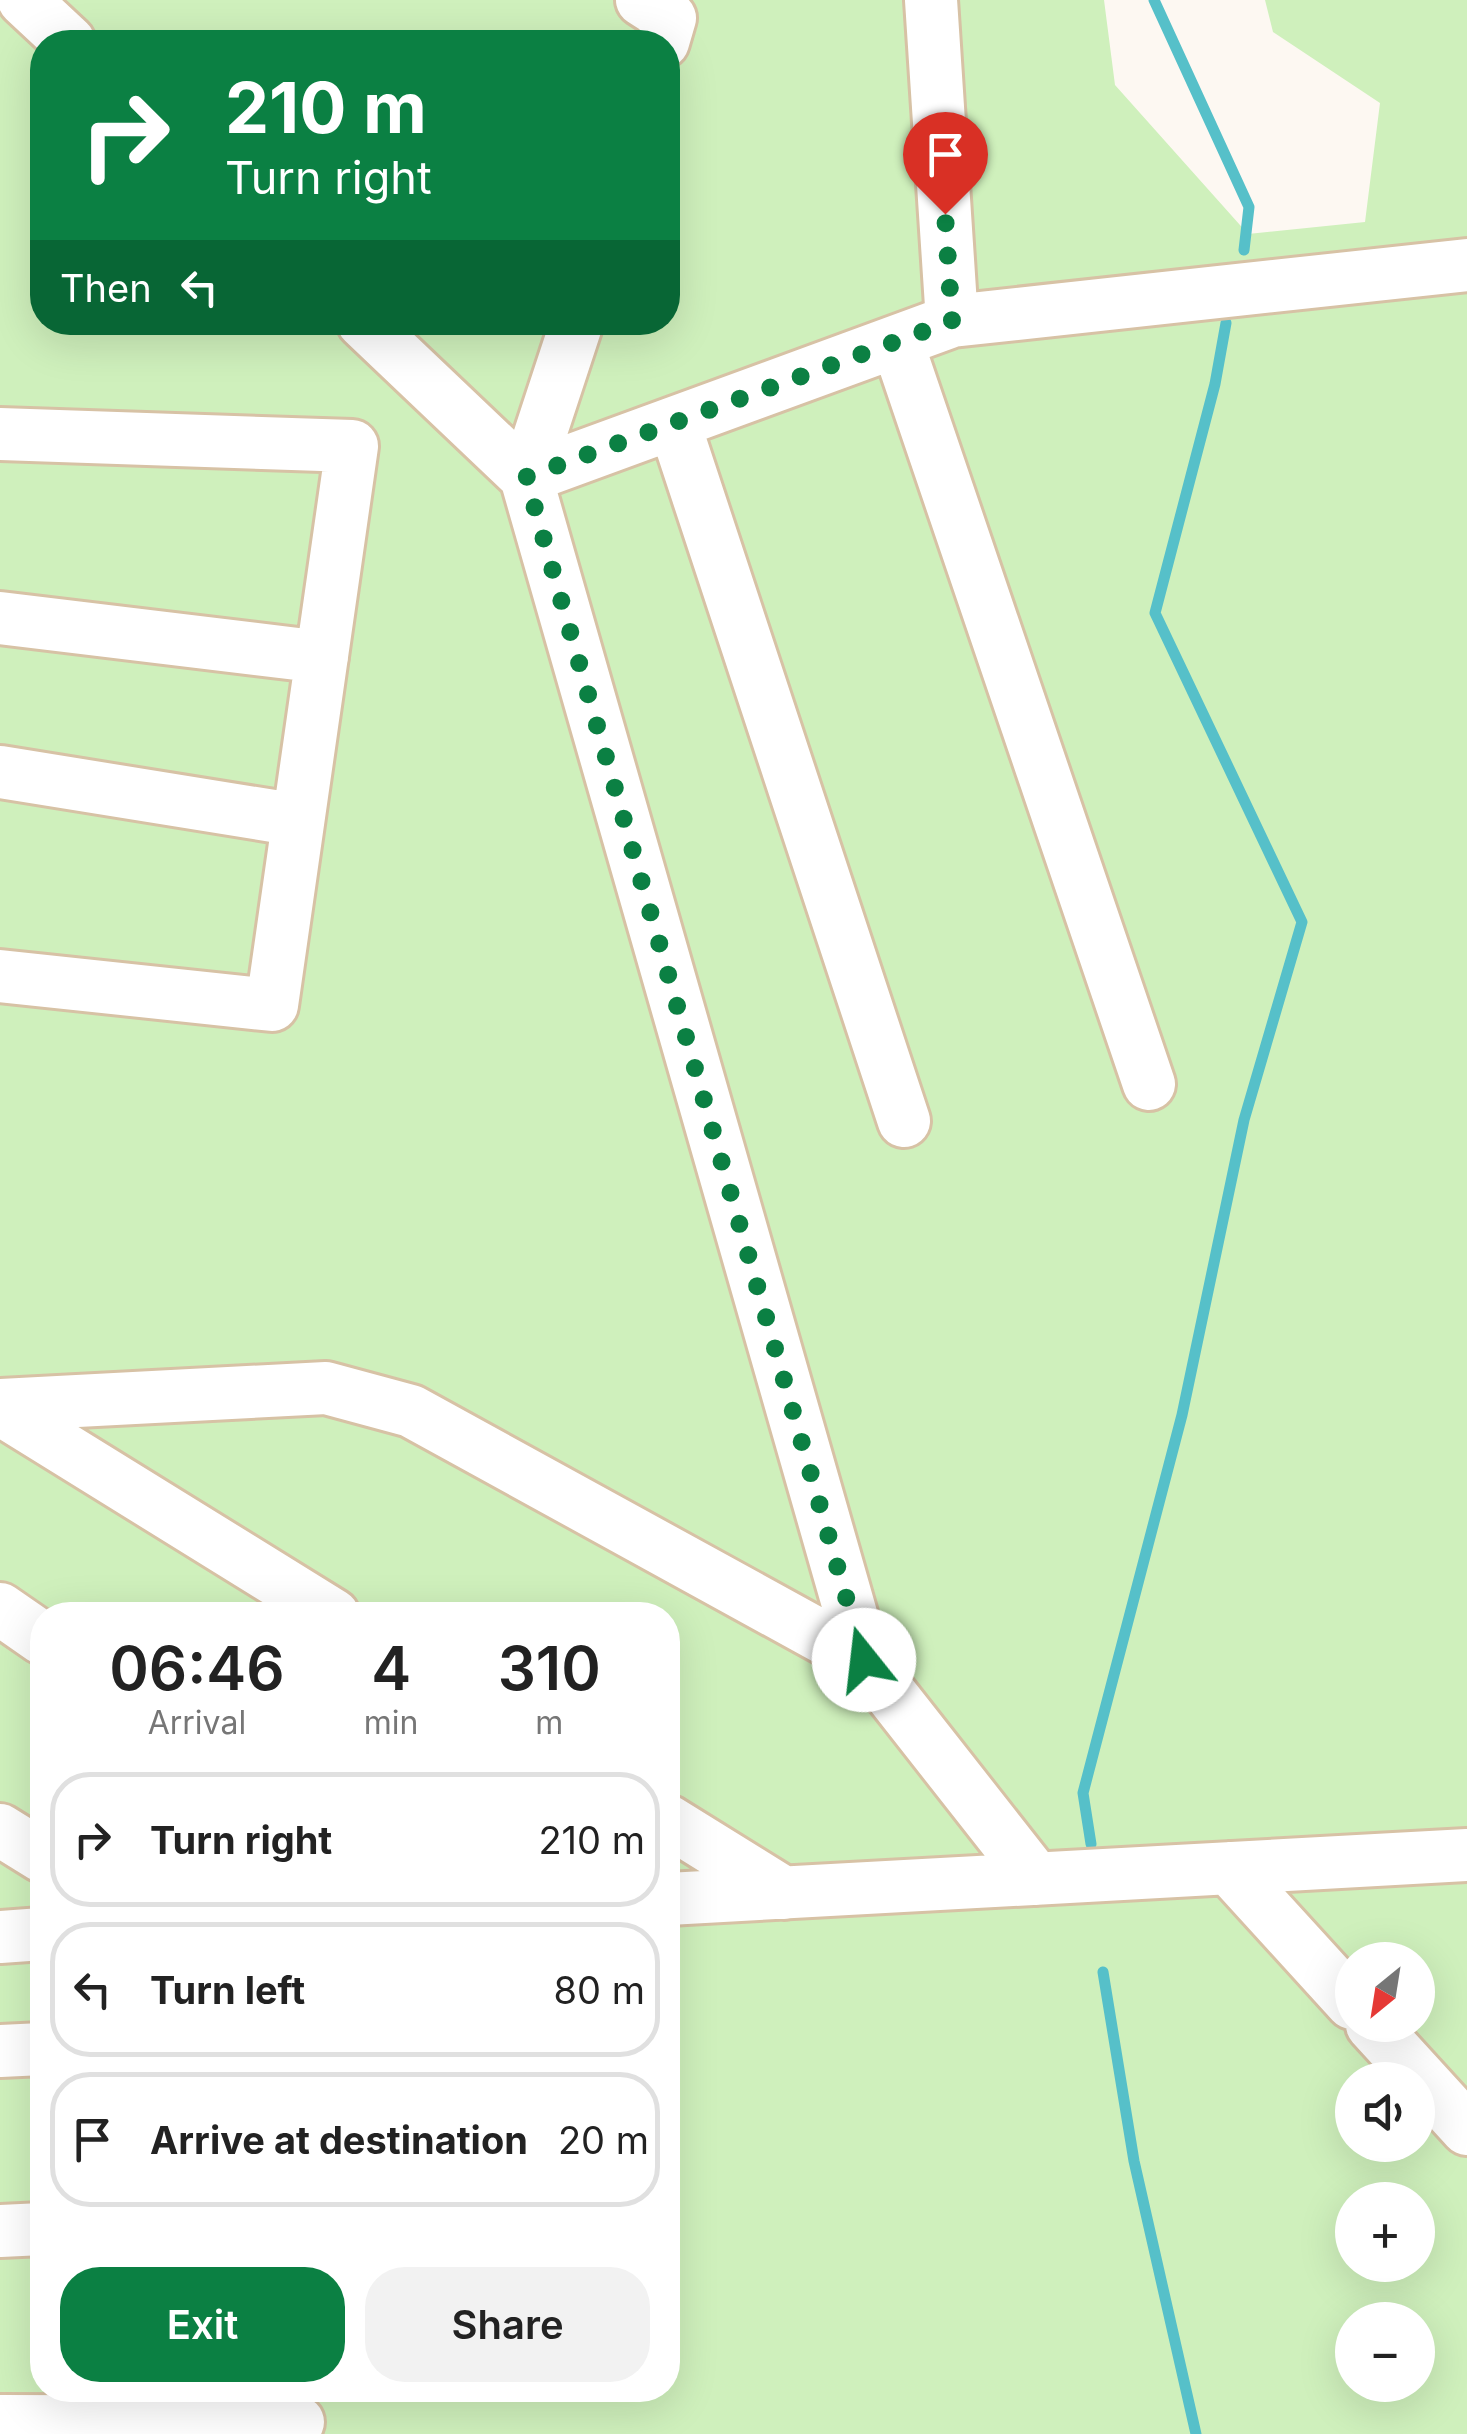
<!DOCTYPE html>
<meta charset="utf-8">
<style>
body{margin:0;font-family:Inter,sans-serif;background:#f2f2f2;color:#222;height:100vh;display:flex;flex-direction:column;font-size:38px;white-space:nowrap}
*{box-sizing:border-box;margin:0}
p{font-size:32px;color:#767676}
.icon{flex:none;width:55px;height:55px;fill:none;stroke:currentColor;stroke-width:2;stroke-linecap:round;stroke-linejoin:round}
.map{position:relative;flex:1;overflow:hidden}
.details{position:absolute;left:30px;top:1602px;width:650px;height:800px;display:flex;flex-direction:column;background:#fff;border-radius:40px;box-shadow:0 10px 40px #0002}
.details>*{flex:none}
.banner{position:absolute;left:30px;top:30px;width:650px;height:305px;border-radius:40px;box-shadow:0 10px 40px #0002;background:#0b8043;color:#fff;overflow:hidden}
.needle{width:65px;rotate:210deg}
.fabs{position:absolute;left:1335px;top:1942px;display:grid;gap:20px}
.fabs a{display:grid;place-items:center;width:100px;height:100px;border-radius:50%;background:#fff;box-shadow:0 10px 40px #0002;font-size:50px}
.pin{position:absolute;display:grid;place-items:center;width:85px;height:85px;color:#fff;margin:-102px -42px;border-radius:50% 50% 50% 0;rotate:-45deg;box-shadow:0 0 10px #0007}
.pin .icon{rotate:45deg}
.me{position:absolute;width:110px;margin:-55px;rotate:344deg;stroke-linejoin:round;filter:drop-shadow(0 0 8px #0008)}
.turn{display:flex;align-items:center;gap:35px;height:210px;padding:0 30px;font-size:45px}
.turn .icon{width:130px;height:130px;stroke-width:2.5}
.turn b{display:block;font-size:70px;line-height:85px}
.then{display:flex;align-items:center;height:95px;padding:0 30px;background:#0003;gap:20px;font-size:38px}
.eta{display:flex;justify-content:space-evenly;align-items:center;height:170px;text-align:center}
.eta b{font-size:60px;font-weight:600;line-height:70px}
.cta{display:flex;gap:20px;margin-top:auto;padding:20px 30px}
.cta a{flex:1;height:115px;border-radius:40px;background:#0b8043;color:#fff;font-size:40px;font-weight:600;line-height:115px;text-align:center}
.cta a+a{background:#f2f2f2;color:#222}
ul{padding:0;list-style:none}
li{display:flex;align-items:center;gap:30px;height:135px;margin:0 20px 15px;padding:0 10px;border:5px solid #e0e0e0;border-radius:40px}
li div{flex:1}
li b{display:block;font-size:38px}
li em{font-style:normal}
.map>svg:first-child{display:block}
.green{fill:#cff0bc;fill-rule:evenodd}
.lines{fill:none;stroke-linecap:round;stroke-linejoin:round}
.stream{stroke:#56c0c9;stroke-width:11}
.minor-casing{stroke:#d7c2a5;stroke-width:58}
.minor{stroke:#fff;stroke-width:52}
.route{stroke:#0b8043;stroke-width:18;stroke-dasharray:0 32.4}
</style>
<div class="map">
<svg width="1467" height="2434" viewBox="0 0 1467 2434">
<rect width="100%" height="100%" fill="#fdf8f2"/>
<!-- green -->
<path class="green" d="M0,0h1104l11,85 133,149 117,-12 15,-119 -107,-71 -8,-32h202v2434h-1467zM42,42h626v280h-626zM42,1615h626v775h-626zM1352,1960h66v65h-66zM1352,2080h66v65h-66zM1352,2200h66v65h-66zM1352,2320h66v65h-66z"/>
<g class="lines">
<!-- stream -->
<path class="stream" d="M1154,0l95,207 -5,43
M1091,1844l-8,-51 99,-378 62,-295 58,-198 -147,-309 60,-229 11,-61
M1103,1972l31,189 62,273"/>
<!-- minor casing -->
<g class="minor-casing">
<path id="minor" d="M24,0l45,42
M642,0l28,18 -7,24
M931,0l21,321
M363,322l163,155 338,1183
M577,322l-51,155 426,-156 515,-56
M897,342l252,742
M674,423l230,698
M0,434l352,12 -80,559 -272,-29
M0,618l322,39
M0,772l298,48
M0,1405l326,-17 85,23 453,249 172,219
M0,1409l333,206
M0,1609l42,29
M668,1821l116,72
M0,1830l42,26
M1229,1868l123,135
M668,1899l799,-44
M0,1937l42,-3
M1372,2025l95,104
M0,2051l42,-2
M0,2231l42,-2
M0,2421l298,1"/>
</g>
<!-- minor -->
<use href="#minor" class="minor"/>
</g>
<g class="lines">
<!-- route -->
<path class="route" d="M864,1660l-338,-1183 426,-156 -7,-107"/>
</g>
</svg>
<div class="fabs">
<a><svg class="needle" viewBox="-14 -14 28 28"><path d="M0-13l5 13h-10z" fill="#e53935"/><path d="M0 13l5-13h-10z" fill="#767676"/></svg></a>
<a><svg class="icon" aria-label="sound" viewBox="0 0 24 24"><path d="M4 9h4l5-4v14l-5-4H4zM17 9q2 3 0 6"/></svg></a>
<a>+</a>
<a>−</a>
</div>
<div class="pin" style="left:945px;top:214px;background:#d93025"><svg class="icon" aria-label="arrive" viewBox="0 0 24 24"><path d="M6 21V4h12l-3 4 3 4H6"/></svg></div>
<svg class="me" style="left:864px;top:1660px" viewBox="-20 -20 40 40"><circle r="19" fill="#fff"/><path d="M0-13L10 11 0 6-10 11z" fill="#0b8043"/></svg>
<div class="banner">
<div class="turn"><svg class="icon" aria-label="right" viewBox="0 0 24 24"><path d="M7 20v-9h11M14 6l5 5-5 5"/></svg><div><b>210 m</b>Turn right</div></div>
<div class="then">Then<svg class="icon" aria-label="left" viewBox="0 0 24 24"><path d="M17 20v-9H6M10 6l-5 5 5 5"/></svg></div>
</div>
<section class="details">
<div class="eta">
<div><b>06:46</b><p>Arrival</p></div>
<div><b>4</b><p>min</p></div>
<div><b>310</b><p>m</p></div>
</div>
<ul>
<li><svg class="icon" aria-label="right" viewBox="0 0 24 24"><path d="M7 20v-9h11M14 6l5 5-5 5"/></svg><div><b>Turn right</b></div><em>210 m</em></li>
<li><svg class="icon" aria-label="left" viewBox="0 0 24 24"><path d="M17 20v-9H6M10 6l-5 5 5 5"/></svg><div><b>Turn left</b></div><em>80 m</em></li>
<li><svg class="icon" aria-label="arrive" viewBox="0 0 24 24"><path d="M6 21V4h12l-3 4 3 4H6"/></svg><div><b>Arrive at destination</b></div><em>20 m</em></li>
</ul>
<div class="cta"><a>Exit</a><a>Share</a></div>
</section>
</div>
